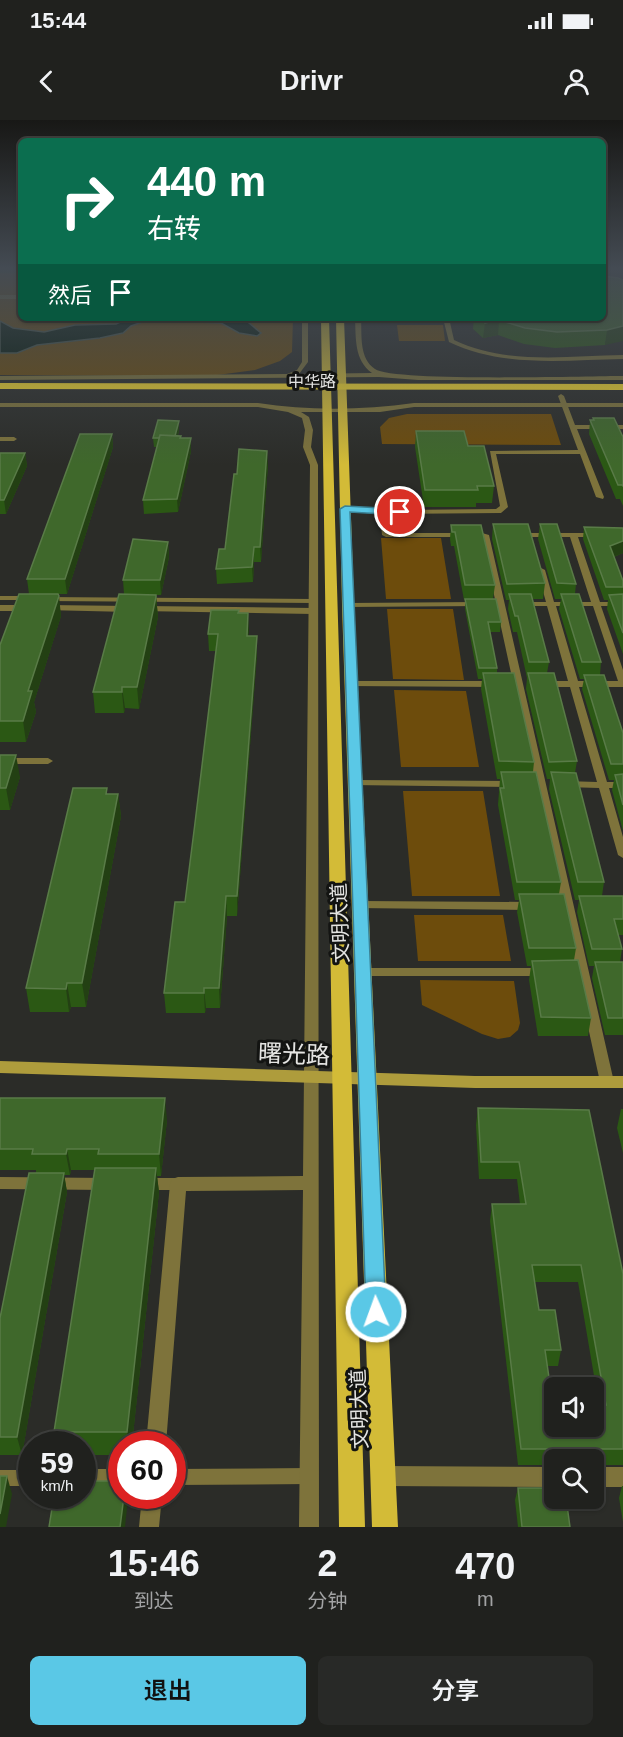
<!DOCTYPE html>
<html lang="zh">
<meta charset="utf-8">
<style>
body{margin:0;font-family:Arial,"Noto Sans SC",sans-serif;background:#282927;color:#f1f3f6;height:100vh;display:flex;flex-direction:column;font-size:22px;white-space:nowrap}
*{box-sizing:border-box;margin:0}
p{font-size:20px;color:#a2a3a4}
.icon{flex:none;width:33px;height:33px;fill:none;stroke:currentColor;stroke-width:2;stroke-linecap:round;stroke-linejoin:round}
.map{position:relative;height:1407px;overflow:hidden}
.panel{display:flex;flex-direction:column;background:#20211e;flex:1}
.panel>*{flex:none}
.guide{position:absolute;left:18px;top:18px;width:588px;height:183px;border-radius:9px;box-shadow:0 2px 4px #0004,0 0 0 2px #3d3e3c;background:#0b6e4f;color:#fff;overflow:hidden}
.controls{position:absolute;left:544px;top:1257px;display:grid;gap:12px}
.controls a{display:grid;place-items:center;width:60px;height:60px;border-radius:9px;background:#20211e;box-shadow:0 2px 4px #0004,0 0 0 2px #3d3e3c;font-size:30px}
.speed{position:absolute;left:18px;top:1311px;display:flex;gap:12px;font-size:30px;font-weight:700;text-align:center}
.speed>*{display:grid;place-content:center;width:78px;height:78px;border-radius:50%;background:#20211e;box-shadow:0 2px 4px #0004,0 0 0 2px #3d3e3c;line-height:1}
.speed small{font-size:15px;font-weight:400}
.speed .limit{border:9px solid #d22;background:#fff;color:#111}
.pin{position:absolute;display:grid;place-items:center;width:51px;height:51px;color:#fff;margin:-26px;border:3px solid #fff;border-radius:50%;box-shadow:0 2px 6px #0007}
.me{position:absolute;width:66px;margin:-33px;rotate:358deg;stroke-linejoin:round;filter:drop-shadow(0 0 4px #0008)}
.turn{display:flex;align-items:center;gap:21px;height:126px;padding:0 30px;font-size:27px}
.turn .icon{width:78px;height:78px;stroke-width:2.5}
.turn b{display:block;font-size:42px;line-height:51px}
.then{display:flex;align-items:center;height:57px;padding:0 30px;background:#0003;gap:12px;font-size:22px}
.eta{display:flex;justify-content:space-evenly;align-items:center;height:102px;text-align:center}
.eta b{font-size:36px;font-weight:600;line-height:42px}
.action{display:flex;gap:12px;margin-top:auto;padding:12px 30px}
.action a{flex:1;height:69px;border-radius:9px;background:#5ac8e6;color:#111;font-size:24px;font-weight:600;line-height:69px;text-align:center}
.action a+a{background:#282927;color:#f1f3f6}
.status{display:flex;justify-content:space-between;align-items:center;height:42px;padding:0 30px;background:#20211e;direction:ltr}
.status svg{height:16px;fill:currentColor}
header{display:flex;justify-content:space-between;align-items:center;height:78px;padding:0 30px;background:#20211e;font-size:27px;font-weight:600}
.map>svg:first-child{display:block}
.green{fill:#6d4c0c}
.water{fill:#001609;stroke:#44544a;stroke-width:1.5}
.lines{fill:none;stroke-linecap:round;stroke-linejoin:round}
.lane{fill:#7e733b;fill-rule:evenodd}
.street{fill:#7e733b;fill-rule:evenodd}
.secondary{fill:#ae9c3c;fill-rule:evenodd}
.primary{fill:#d3bb37;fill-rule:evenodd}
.highway{fill:#f4d72d;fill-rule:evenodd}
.wall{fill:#2b5814;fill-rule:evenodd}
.shaded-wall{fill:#234013}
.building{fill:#3f682b;stroke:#597b47;stroke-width:1.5;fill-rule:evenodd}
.route{fill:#5ac8e6;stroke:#3a8296;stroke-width:1.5}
.labels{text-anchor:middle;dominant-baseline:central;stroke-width:6;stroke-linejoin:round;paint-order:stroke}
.far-street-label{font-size:16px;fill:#e4e4e2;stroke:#131412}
.street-label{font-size:20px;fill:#e4e4e2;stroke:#131412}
.near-street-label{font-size:24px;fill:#e4e4e2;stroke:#131412}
</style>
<div class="status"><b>15:44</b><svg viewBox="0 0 49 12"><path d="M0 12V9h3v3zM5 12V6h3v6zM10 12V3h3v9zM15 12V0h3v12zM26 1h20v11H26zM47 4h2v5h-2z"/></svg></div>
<header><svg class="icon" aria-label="back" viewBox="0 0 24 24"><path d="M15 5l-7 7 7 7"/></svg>Drivr<svg class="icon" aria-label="person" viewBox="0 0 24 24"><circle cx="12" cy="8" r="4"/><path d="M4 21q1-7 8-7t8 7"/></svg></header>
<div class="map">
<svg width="623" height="1407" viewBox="0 0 623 1407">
<rect width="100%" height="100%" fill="#2b2c28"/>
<!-- green -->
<path class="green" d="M0,148h21v50h272l-1,34 -12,9 -25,9 -45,6 -210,-1z
M397,205h46l2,16h-46z
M407,294h144l10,31 -179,-1 -2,-17 9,-9z
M381,418h60l10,61h-65z
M387,489h66l11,71 -71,-1z
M394,570l72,1 13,76h-78z
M403,671h80l17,105h-88z
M414,795h89l8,46h-93z
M420,860l94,1 6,42 -2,7 -8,7 -12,2 -16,-5 -60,-29z"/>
<!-- water -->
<path class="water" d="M129,198h114l18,15 -4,3 -18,-3 -18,-10 -73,-3 -17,6 -8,7 -23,5 -63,7 -20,8h-17v-32l13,7 31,4 31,-7 41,-1z"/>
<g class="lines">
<!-- lane -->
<path class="lane" d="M0,175h21v4h-21z
M443,198h6l5,22c52,25 113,16 169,15v4c-58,1 -120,9 -174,-17z
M561,274l3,2 11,29h48v4h-46l27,68 -1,2 -7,-2 -16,-43h-84l12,53 -7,6 -113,1 2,19h76v4h-80l-4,-2 -2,-22 -35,-2 -4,-2 4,-2 55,3 96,-1 4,-3 -10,-55 88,-1 -20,-54z
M0,317h14l3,2 -3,2h-14z
M482,413l7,2 125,547 -2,4 -5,1 -5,-1 -2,-4 -119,-547z
M515,413h98l10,3v4l-10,-3h-35l22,65h23v4h-22l22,64v17h-44l28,95h16v6h-14l14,49v21l-5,-3 -19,-67 -34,-1 -5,-3 5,-3 32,1 -27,-95h-27l-5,-3 5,-3h25l-21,-75h-28l-4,-2 4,-2h27l-9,-32 4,-2 4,2 9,32h37l-21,-65h-55zM556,486h37l25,75h-40z
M0,476h30l4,2 -4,2h-30z
M42,477l271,2 4,2 -4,2 -268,-2h-3z
M479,482l4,2 -1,2 -134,1 -4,-2 4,-2z
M0,485h27l4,3 -4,3h-27z
M48,485l81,1 4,3 -4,3 -84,-2v-4z
M144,486l169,2 4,3 -4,3 -172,-3 -1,-2z
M351,561h144l5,3 -5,3 -147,-1 -2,-2z
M0,638h48l5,3 -5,3h-48z
M355,660l159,1 5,3 -5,3 -163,-2 -1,-2 1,-2z
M360,781l170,1 6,4 -6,4 -174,-2 -2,-3z
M363,848h179l4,1 2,3 -2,3 -4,1h-179l-4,-1 -2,-3 2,-3z
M0,1057l108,1 5,2 2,4 -2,4 -5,2 -108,-1z
M144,1058h34l5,2 2,4 -2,4 -5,2h-34l-5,-2 -2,-4 2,-4z
M309,1348l6,2 3,6 -3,6 -6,2 -137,1v-16z
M82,1349h40v16h-40z
M0,1350h32v16h-32z"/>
<!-- street -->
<path class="street" d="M302,198h6v44l-9,12 73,-1c-18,-13 -16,-35 -17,-55h6c1,18 -2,40 14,51 18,13 213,7 248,7v4h-205l-39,-3 -379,3v-4l287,-2 10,-4 5,-8z
M0,283h258c51,8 105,7 156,0h209v4h-209l-34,5h-79l8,5 4,13 -2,17 7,18 1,1062h-20l4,-337 -117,1 -20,253h-20l24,-260 2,-5 6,-2 125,-1 7,-711 -7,-18 2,-17 -3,-12 -14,-6 -30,-5h-258z
M383,1346l172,1v20l-172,-1 -7,-3 -3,-7 3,-7z
M594,1347h29v20h-29z
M142,1376h20l-3,31h-20z"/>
<!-- secondary -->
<path class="secondary" d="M0,941l475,15h148v12h-148l-475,-15z"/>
<!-- primary -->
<path class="primary" d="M321,198h8l36,1209h-26z
M336,198h8l10,287 44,922h-26l-30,-922z"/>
<!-- highway -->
<path class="highway" d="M0,263l623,1v6l-623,-1z"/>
</g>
<!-- wall -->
<path class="wall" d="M0,148h21v5h-21z
M618,158l-13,67 -50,3 -31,-4 -26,-9 -15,3 -10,-9 1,-11h129z
M593,298l30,19v69l-3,-7h-4l-27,-65 1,-14h3z
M179,301v9l-1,6 3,2h10v13l-13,61 -34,2 -1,-14 14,-53h-3l-1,-9z
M416,311l52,15 26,40 -2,17h-16v4h-52l-9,-60z
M112,314l1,13 -46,147h-9l3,22 -27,86 2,10 -10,30h-26v-97l29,-51 -2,-15z
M0,333h25l2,13 -21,48h-6z
M268,344l-7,98h-7l-1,20 -36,2 -1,-15 9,-20 12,-75z
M493,404l52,59 -2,16h-11l17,63 -2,11 30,88 -2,12 29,109 -2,14h21v39h-5l4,14 -2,13h3v73h-18l-13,-57 2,-12h-5l-12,-54 2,-12h-4l-26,-111 1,-10h-3l-21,-90 1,-11 -10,-46h-4l-5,-23 1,-9h-3l-14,-61z
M540,404l36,60 -1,10 26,68 -1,13 23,58v98l-11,-41 2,-10h-5l-27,-91 2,-10h-4l-21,-70 2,-10h-6l-17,-60z
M451,405l44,60 -2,14 8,23 -1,10h-10l7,36v5l37,89 -1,10 28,110 -2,12 17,54 -2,12 17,58 -3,18h-50l-9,-56 2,-14h-4l-10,-54 2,-12h-4l-17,-95 2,-26h-3l-16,-90 1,-10h-4l-13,-70v-9h-1l-10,-54h-3l-1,-7z
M584,407l39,1v25l-9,4 9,24v73l-16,-45 1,-9h-4l-21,-61z
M168,422l1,15 -8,38h-5l2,22 -19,92 -14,-1 -1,5h-29l-2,-21 31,-98 -1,-14z
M239,493l10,17 -1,6 9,18 -20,262h-10l-7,92h-14l-1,5h-39l-2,-20 21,-91 31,-251h-7l-1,-17z
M0,635l20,22 -10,33h-10v2z
M108,674h10l3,22 -35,191h-15l-2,5h-39l-4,-24z
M0,978l167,22 -6,56h-4l2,16 -27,252h-10v11h-40v-11h-25l-3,-12 41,-262h-24l-1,5h-6l3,17 -45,263h-22v-137l36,-145v-3h-36z
M478,988l145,166v191h-29v-5h-39v5h-37l-28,-244 2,-17h28l-3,-25h-38l-3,-54zM535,1162h43l21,123h-46l-6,-39h11l3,-16 -22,-40z
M621,989h2v44l-6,-25z
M622,1366h1v36l-4,-24z
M518,1368l52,39h-52l-3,-27z"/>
<!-- shaded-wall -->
<path class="shaded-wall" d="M499,200l-1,15 -15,3 2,-15z
M623,206v15l-18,4 2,-15z
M179,301v9l-4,17v-9z
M112,314l1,13 -46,147 -2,-15z
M191,318v13l-13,61 -1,-13z
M267,331l1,13 -7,98 -1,-15z
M25,333l2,13 -21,48 -2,-14z
M623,421v12l-15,6 2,-13z
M168,422l1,15 -8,38 -1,-15z
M254,427v15l-1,20 -1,-15z
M59,476l2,20 -27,86 2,10 -10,30 -3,-21 5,-30z
M156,477l2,20 -19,92 -2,-22z
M248,493l1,17 -2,24v-18z
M257,516v18l-20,262v-20z
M122,567l3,21 -1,5 -2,-21z
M16,635l4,22 -10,33 -4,-22z
M118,674l3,22 -35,191 -4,-24z
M226,776l1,20 -7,92 -1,-20z
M67,863l4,24 -2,5 -3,-23z
M204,868l2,20 -1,5 -1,-20z
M165,978l2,22 -6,56 -2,-22z
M67,1029l4,21 -1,5 -4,-21z
M156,1048l3,24 -27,252h-3l-2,-12z
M64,1053l3,19 -45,263 -5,-18z
M7,1356l5,18 -6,33h-6v-13z
M124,1376h4v3l-3,28h-5z"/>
<!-- building -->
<path class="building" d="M603,156l15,2 5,2v46l-16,4 -50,2 -32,-4 -26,-8 -14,3 -6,-5h124z
M593,298h21l9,19v49l-1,-1h-4l-28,-65h4z
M158,300l21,1 -4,15 -15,-1 -1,3h-6z
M416,311h48l4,15h16l10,40h-17l1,4h-53z
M80,314h32l-47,145h-38z
M160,315l21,1 -1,2h11l-14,61 -34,1z
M239,329l28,2 -7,96h-6l-2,20 -36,2 3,-20h6l9,-75h3z
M0,333h25l-21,47h-4z
M493,404h35l17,59 -38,1z
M540,404h17l19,60 -19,-1z
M451,405h30l14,60h-30l-10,-53h-3z
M584,407l39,1v13l-13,5 13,35v6h-17z
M133,419l35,3 -8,38h-37z
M19,474h39l1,2 -31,95h4l-9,30h-23v-76z
M119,474l37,1v2l-19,90h-15v5h-29z
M509,474h22l18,68h-20l-11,-46h-3z
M561,474h18l22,68h-19z
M623,474v39l-14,-38z
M465,479h31l5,23h-13l9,46h-18z
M211,490h28l-1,3h10l-1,23h10l-20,260h-11l-7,92h-15v5h-40l11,-91h10l10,-79 23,-189h-10z
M483,553h31l20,89 -35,-1z
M528,553h26l23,88 -28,1z
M584,555h20l19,58v31h-12z
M0,635h16l-10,33h-6z
M501,652h35l25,110h-44l-17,-94h4z
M551,652l25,1 28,109h-26z
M623,654v31l-8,-30z
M73,668h34l-1,6h12l-36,189h-15l-1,6 -40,-1z
M519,774h45l12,54h-47z
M579,776h44v23h-9l8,30h-30z
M578,840l13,58 -50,-1 -9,-56z
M595,842h28v56h-15z
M0,978h165l-6,56h-61l1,-5h-32l-1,5h-34l1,-5h-33z
M478,988l111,2 34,164v175h-102l-29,-245h34l-7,-42h-38zM532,1145h49l25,140h-12v21h-39v-21h-2l-8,-55h16l-6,-40h-16z
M95,1048h61l-29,264h-73z
M29,1053h35l-47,264h-17v-119z
M0,1356h7l-7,38z
M82,1361h40v15h2l-4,31h-71l5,-31h28z
M518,1368h37v10h11l4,29h-48z"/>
<!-- sky -->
<linearGradient id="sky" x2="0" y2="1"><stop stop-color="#181816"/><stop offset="0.43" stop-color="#444b53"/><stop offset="1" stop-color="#444b53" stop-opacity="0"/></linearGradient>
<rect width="623" height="345" fill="url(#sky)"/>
<!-- route -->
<path class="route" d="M345,386l55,3 5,3 -5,3 -50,-3 36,800 -3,7 -7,2 -7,-2 -3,-7 -26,-803z"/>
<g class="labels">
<!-- far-street labels -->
<g class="far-street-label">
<text x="312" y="261">中华路</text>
</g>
<!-- street labels -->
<g class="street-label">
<text transform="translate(340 803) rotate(-92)">文明大道</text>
<text transform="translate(359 1289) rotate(-92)">文明大道</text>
</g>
<!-- near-street labels -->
<g class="near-street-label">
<text transform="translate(294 934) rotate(2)">曙光路</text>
</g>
</g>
</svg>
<div class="controls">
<a><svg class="icon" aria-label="sound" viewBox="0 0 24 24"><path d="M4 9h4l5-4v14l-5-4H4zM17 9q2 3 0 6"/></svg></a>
<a><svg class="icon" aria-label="search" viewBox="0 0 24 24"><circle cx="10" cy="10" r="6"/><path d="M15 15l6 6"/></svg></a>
</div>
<div class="speed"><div>59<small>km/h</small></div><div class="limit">60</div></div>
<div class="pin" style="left:400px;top:392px;background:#d93025"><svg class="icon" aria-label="arrive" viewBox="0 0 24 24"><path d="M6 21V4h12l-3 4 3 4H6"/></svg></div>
<svg class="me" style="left:376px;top:1192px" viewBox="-20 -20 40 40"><circle r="17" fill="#5ac8e6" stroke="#fff" stroke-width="3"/><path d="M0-11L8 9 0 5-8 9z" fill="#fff"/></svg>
<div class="guide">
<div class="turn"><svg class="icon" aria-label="right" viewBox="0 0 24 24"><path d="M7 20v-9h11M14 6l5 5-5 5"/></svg><div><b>440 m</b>右转</div></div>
<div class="then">然后<svg class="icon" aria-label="arrive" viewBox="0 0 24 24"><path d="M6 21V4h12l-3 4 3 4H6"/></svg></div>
</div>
</div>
<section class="panel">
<div class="eta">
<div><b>15:46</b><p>到达</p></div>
<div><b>2</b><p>分钟</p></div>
<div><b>470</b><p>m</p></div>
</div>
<div class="action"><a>退出</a><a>分享</a></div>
</section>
